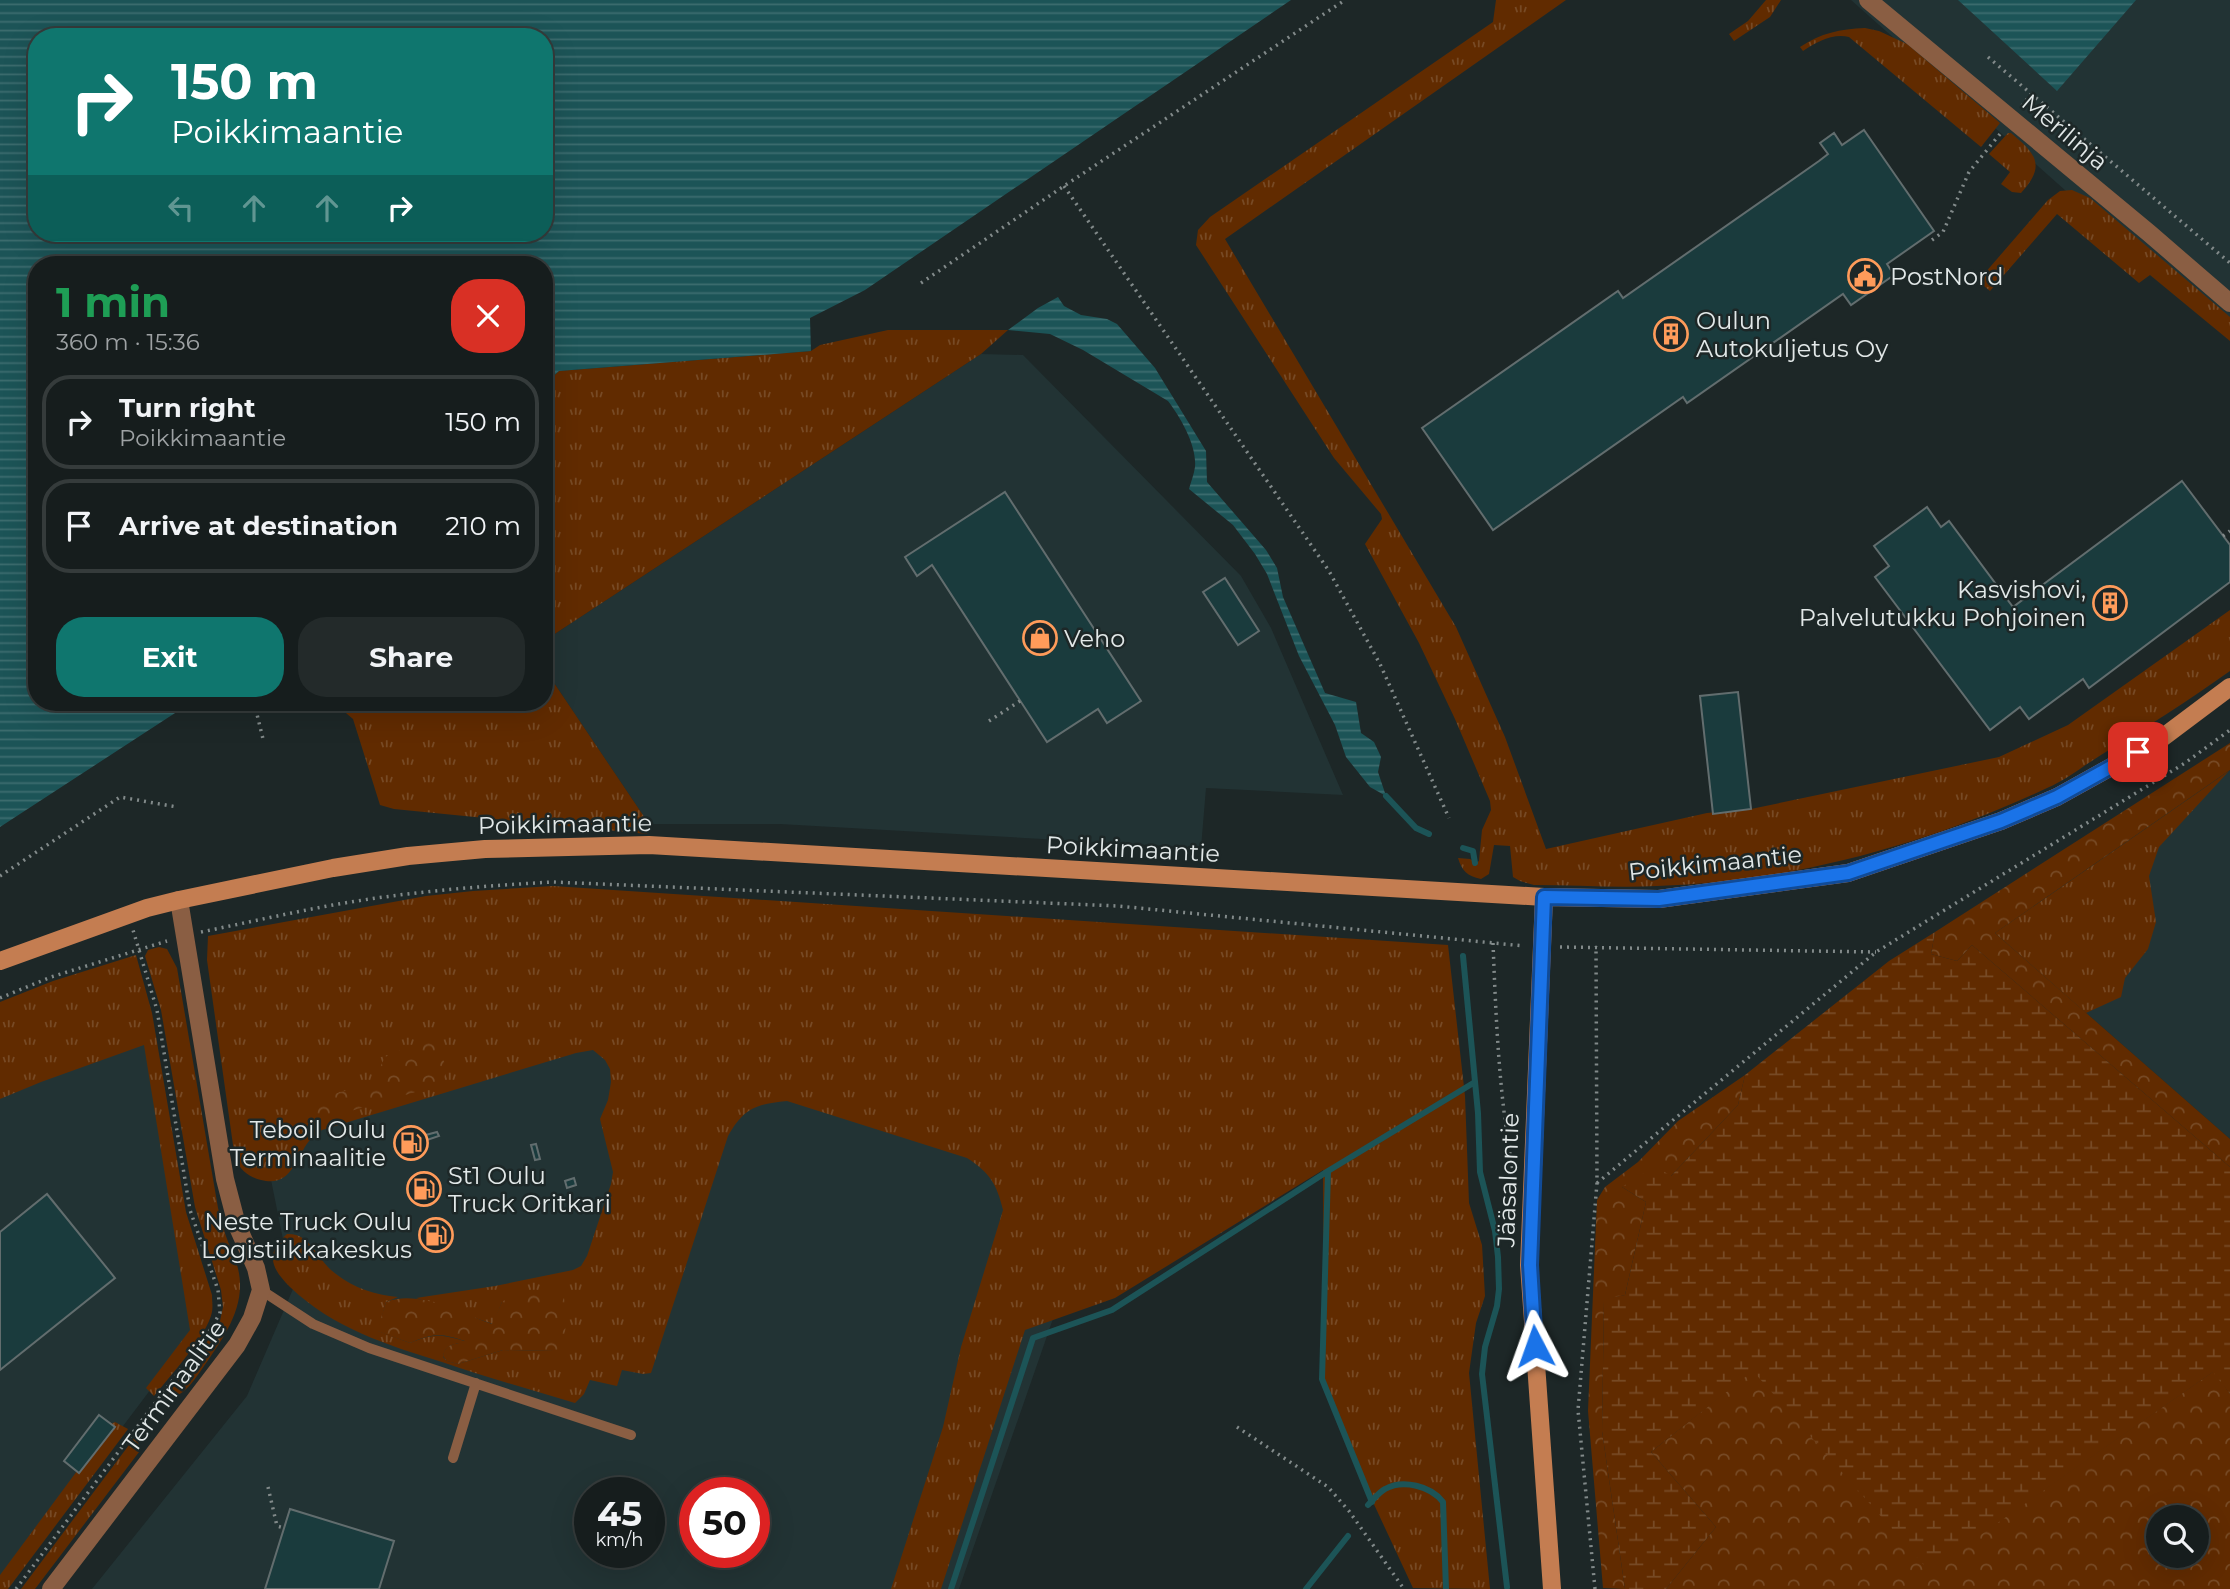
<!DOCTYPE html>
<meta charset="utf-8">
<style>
body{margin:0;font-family:Montserrat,sans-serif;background:#232a2a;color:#f1f3f6;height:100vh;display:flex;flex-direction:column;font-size:26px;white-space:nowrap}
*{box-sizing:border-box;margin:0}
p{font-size:23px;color:#9ea2a4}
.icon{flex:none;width:38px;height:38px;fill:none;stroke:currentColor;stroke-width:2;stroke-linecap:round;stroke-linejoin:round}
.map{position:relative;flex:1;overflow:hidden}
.drawer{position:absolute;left:28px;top:256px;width:525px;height:455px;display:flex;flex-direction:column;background:#161d1d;border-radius:28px;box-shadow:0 7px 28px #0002,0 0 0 2px #353b3b}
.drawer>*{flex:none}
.top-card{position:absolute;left:28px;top:28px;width:525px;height:214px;border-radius:28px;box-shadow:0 7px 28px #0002,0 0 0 2px #353b3b;background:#0f766e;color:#fff;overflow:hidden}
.buttons{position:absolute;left:2146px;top:1505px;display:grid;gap:14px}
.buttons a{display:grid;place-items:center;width:63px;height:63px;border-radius:50%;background:#161d1d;box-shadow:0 7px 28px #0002,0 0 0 2px #353b3b;font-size:35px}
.speed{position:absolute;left:574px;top:1477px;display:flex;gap:14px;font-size:35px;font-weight:700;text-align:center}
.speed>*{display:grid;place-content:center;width:91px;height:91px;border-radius:50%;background:#161d1d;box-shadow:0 7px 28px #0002,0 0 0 2px #353b3b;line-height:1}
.speed small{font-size:18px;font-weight:400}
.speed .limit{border:10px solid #d22;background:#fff;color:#111}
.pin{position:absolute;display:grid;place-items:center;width:60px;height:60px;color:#fff;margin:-30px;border-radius:14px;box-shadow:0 4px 10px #0006}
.me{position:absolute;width:77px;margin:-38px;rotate:356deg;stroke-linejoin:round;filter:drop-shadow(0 0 5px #0008)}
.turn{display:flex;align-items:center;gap:24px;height:147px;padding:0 28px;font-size:32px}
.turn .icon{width:91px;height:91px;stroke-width:2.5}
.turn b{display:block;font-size:49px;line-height:60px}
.lanes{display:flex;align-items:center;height:66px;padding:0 28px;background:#0003;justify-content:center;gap:35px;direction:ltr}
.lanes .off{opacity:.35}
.round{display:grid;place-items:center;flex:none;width:74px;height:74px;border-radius:28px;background:#232a2a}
.overview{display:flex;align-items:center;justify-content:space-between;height:119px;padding:0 28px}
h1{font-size:42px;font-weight:700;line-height:52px;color:#1e9e55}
.action{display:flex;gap:14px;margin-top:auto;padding:14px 28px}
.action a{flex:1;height:80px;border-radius:28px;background:#0f766e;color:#fff;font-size:28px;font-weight:700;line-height:80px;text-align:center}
.action a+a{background:#232a2a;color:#f1f3f6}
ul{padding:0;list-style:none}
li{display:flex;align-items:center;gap:21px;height:94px;margin:0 14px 10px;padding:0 14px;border:4px solid #353b3b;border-radius:28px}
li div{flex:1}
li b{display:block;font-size:26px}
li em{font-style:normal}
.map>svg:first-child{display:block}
.built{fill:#223334;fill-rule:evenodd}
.grass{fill:url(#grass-tufts)}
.forest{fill:url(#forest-crowns);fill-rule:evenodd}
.wetland{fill:url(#wetland-marsh)}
.water{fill:url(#water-rules);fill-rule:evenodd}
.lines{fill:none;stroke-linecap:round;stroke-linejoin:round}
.stream{stroke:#1c5457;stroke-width:6}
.building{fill:#1a3b3d;stroke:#626d6e;stroke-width:2}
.path{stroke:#828a8a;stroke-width:3.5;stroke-dasharray:2 5;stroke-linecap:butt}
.lane{stroke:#8a5e43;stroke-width:10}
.street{stroke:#8a5e43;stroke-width:18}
.secondary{stroke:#c47d51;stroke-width:18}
.route-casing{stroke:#114b97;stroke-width:18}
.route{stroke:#1a73e8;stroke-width:12}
.labels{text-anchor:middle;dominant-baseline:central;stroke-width:5;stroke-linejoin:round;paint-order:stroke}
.street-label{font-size:24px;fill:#e2e8e8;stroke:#1d2727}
.poi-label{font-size:24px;fill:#e2e8e8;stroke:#1d2727;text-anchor:start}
</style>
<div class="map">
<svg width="2230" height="1589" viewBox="0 0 2230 1589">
<defs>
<pattern id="grass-tufts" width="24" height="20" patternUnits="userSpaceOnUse" patternTransform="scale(1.75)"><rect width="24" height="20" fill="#612b00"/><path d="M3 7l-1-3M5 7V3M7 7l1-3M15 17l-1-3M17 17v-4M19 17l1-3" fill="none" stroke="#774a25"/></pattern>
<pattern id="forest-crowns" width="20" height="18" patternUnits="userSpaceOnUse" patternTransform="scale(1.75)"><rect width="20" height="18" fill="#612b00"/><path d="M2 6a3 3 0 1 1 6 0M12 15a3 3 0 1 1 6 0" fill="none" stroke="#774a25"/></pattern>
<pattern id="wetland-marsh" width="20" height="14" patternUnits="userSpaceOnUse" patternTransform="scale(1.75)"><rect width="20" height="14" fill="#612b00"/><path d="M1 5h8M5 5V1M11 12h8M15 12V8" fill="none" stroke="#774a25"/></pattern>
<pattern id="water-rules" width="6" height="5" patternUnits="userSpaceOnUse" patternTransform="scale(1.75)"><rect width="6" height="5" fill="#1c5457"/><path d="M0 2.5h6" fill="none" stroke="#3d6d6f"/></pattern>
</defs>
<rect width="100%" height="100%" fill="#1d2727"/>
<!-- built -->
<path class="built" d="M1851,0h379v333l-74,-62z
M981,354l42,1 218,221 30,52 72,167 -137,-7 -5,60 -421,-24h-131l-105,-156v-27z
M2230,770v369l-235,-206z
M232,986l903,97 -176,506h-867l155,-193 46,-107zM590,1493h59v59h-59zM695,1493h59v59h-59z
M146,1033l48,299 -194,257v-500z"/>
<!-- grass -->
<path class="grass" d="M1496,0h70l-341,239 231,388 49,110 41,112 161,-36 44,-4 248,-52 69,-32 162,-115v61c-42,30 -85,57 -129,84 -18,11 -35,25 -54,33 -121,57 -257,94 -390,98 -41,2 -82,-1 -123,-1l-14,-4 -7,-4 -3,-31 -16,-1 -5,29 -8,5c-14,-3 -19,-8 -23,-21l12,1 6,4 3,-2 3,-31 9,-20 -1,-9 -35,-82 -36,-76 -54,-99 17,-25 -1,-5 -47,-56 -138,-213 2,-15 12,-13 283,-195z
M1766,0h15l-11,17 -36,24 -5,-7 19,-13z
M1865,28l14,3 28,13 93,79 -19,24 -132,-110c-16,-4 -33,5 -46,14l-3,-4c21,-14 40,-18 65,-19z
M2008,133h3c24,20 36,32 10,60l-9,-1 -11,-8 9,-12 -21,-18z
M2072,190l18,8 140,119v24l-80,-66 -11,8 -82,-69 -67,77 -12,-10 70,-81 12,-9z
M888,330h120l-27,24 -437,287v-256l15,-14 252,-20 9,-6z
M544,668l105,156 -2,10 -253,-25 -14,-4 -27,-86 -20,-17h211z
M2229,771l-70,76 -10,29 7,46 -8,27 -23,29 -4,19 -35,16 -91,-80z
M553,886l895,59 17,151 4,107 13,42 3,51 -9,27 -7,50 21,216 -77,-1 -48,-103 -41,-106 -1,-209 -208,128 -90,32 -84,259h-50l52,-162 18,-80 42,-137c-6,-26 -14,-38 -36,-52l-180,-57c-31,3 -43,7 -59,35l-77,237 -8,1 -21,-4 -5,16 -27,-6 -6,14 -9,9c-44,-13 -89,-26 -133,-41 -55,-17 -109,-34 -152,-75 -18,-18 -26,-33 -3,-53 25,-1 29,26 49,40 18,14 39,21 62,23l-12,5 -8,29 32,12c24,-10 32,-9 57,-1 -11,2 -22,1 -24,15l4,4 11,3 45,-14 51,1 -52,-49 -9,22 -77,-26 79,-12 78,-16 8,-4 6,-10 24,-72 2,-12 -13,-53 8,-19 3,-18 -1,-13 -5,-9 -12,-10 -17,3 -254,77c-5,4 -9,7 -13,11 -14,18 -18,47 -48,39 -13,-3 -20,-10 -26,-21l-28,-199 1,-24 218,-40 47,-5z
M159,947l8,2 10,19 41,240c3,10 5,21 9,31 3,9 8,17 10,26 12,40 -14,73 -35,104 -9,13 -20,30 -37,29l47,-63 8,-14 3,-14 -2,-17 -26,-83 -34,-197 -16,-54 3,-6z
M136,955l16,58 34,199 26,83c0,6 1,11 0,17 -5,24 -42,64 -58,84l-8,-8 44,-58 -46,-285 -103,37 -41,17v-97l53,-21z
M115,1422l13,7 -120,160h-8v-14l77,-104 2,2 36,-46 -4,-3z
M135,1437l4,8v7l-104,137h-14z"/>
<!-- forest -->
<path class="forest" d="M2230,743v27l-235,163 235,206v28l-258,-222 -15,16 -26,-7 4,-22z
M423,1040l12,5 12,22 -4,15 -7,4 -116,34 -10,-8 1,-6 7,-7 55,-17 12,-25z
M1745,1075l-7,30 -68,72 -48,10 24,15 -21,93 -21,5 -2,131 23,158 -22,-1 -15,-177 9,-211 8,-13 33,-25 40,-41z
M549,1291l15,7 3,22 -5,28 -8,3 -51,-1 -45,14 -11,-3 -4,-5c2,-13 13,-11 22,-15 -24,-8 -32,-8 -55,2l-33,-12 9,-29c32,-13 75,11 106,22l10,-22 11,-8z
M1753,1370l176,200 285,-199 16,23v195h-564l50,-62 -65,-75zM2158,1517h38v39h-38z"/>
<!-- wetland -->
<path class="wetland" d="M1935,932l-4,22 26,7 15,-16 258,222v227l-17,-22 -284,199 -176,-200 -102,81 65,75 -50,62h-41l-23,-158 2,-132 21,-4 21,-93 -24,-15 33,-21 16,10 67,-71 7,-30 144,-114z"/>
<!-- water -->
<path class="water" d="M0,0h1291l-426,290 -55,28 1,33 -252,20 -15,14v-121h-507v438h155l-192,125zM37,37h507v196h-507z
M1958,0h178l-79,91z
M1058,297l6,9 17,9 26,4 10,5 38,44 51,83 1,31 59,68 11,18 6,29 42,96 31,9 5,31 13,9 7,15 -3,15 8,24 -16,-9 -24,-30 -11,-32 -36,-69 -32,-82 -12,-20 -22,-29 -44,-36c2,-7 5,-15 6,-22 2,-21 -14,-49 -27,-66l-85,-51 -33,-16 -42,-4 30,-22z"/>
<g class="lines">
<!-- stream -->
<path class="stream" d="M1386,796l30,32 13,6
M1463,848l10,3 2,12
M1463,956l15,157 2,59 15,59 3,26 1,32 -2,17 -12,41 -3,27 25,213
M1372,1502l-50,-123 6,-208 147,-89
M1368,1505c5,-5 11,-13 17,-16 18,-10 46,-3 58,13l3,87
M951,1589l82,-251 79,-28 216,-139
M1306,1589l42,-53"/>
</g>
<!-- building -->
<path class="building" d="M1864,130l70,101 -47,33 7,11 -43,30 -8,-11 -156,109 -4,-6 -190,133 -71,-102 196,-137 5,7 196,-137 9,-7 -8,-11 14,-10 8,12z
M2182,481l48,64v37l-141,106 -6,-9 -54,40 -9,-12 -30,23 -115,-153 14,-11 -15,-20 53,-39 14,20 8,-6 64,86z
M1005,492l136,209 -34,22 -9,-14 -51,33 -115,-177 -15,11 -12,-19z
M1225,578l34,53 -21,14 -35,-53z
M1738,692l13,117 -38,5 -13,-118z
M437,1132l2,4 -15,5 -2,-5z
M420,1137l2,7 -20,6 -3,-7z
M536,1144l4,15 -5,1 -4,-15z
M574,1178l2,7 -9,3 -2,-7z
M433,1182l2,8 -21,5 -2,-7z
M47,1194l68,84 -115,92v-138z
M444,1229l3,7 -19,5 -2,-7z
M99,1415l16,12 -36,46 -15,-12z
M290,1509l104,32 -15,48h-114z"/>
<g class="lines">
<!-- path -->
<path class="path" d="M1988,57l242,206
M2022,106l9,-12
M1064,186l265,385 51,93 69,154
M1932,240l11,-8 26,-60 31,-38
M921,283l143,-97 281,-186
M2223,536l7,-5
M254,702l9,37
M989,721l31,-20
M0,876l120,-79 57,10
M201,932c44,-9 88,-19 132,-27 73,-13 147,-19 220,-23l565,24 406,40
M1493,943c3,76 6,154 20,228
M1560,947l316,5
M0,998l51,-21 116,-36
M1597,1183l279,-231 309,-189 45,-33
M1237,1427l91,60 21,24 55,78
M268,1487l9,39 7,2
M16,1589l130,-174 60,-78 14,-24 -2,-23 -28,-80 -33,-200 -24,-80
M1595,1589l-17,-179 19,-227 -1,-237"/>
<!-- lane -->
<path class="lane" d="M261,1290l52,34 56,24 262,87
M453,1458l23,-75"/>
<!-- street -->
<path class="street" d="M1868,0l281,233 81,70
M51,1589l186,-244 15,-27 9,-28 -5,-22 -19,-43 -12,-46 -46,-279"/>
<!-- secondary -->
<path class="secondary" d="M1544,897l-15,368 23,324
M0,961l147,-53 32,-8 154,-32 75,-12 77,-7 164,-4 895,52 115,2 189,-26 153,-52 56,-24 101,-56 72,-54"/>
</g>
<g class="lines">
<!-- route casing -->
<g class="route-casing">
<path id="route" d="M1535,1346l-5,-81 14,-368 115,2 189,-26 153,-52 56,-24 81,-45"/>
</g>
<!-- route -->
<use href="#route" class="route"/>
</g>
<!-- icons -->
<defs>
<g id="civic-ring" transform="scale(1.75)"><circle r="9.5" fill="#1d2727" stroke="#ff9b5a" stroke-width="1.5"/><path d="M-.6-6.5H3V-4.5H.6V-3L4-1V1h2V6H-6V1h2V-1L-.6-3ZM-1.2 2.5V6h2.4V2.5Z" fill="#ff9b5a"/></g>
<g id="building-ring" transform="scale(1.75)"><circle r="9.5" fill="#1d2727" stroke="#ff9b5a" stroke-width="1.5"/><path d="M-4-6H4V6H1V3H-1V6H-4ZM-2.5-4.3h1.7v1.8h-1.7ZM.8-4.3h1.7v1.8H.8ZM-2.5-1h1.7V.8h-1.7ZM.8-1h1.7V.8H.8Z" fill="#ff9b5a"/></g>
<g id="shop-ring" transform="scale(1.75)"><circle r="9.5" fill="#1d2727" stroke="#ff9b5a" stroke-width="1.5"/><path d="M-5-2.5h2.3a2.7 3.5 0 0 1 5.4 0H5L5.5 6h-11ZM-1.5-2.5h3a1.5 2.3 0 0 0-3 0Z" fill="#ff9b5a"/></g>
<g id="fuel-ring" transform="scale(1.75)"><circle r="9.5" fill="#1d2727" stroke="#ff9b5a" stroke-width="1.5"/><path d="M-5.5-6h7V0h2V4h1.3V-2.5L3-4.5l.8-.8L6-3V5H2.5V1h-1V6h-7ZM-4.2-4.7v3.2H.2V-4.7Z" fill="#ff9b5a"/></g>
</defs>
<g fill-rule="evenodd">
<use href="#civic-ring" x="1865" y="276"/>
<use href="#building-ring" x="1671" y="334"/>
<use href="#building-ring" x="2110" y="603"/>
<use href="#shop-ring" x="1040" y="638"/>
<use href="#fuel-ring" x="411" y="1143"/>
<use href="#fuel-ring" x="424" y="1189"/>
<use href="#fuel-ring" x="436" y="1235"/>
</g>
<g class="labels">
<!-- street labels -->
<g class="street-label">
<text transform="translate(2065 132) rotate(40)">Merilinja</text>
<text transform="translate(565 824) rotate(-1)">Poikkimaantie</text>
<text transform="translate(1133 849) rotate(3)">Poikkimaantie</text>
<text transform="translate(1715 863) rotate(-6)">Poikkimaantie</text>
<text transform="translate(1508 1180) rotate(-88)">Jääsalontie</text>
<text transform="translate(174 1386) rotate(-54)">Terminaalitie</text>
</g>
<!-- poi labels -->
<g class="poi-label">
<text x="1890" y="276">PostNord</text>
<text x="1696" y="320">Oulun<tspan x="1696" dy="28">Autokuljetus Oy</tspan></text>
<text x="2086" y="589" text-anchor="end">Kasvishovi,<tspan x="2086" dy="28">Palvelutukku Pohjoinen</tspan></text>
<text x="1064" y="638">Veho</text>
<text x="386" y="1129" text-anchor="end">Teboil Oulu<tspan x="386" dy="28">Terminaalitie</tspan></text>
<text x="448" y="1175">St1 Oulu<tspan x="448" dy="28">Truck Oritkari</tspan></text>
<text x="412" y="1221" text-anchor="end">Neste Truck Oulu<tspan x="412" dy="28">Logistiikkakeskus</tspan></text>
</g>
</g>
</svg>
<div class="buttons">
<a><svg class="icon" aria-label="search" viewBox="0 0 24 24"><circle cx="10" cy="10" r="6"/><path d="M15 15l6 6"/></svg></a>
</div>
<div class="speed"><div>45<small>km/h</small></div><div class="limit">50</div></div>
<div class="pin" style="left:2138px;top:752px;background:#d93025"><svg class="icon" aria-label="arrive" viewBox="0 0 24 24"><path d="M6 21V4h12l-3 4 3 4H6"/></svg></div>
<svg class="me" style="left:1535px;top:1346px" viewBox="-20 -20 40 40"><path d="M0-17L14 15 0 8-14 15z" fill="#1a73e8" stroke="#fff" stroke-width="4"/></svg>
<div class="top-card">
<div class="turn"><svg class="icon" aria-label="right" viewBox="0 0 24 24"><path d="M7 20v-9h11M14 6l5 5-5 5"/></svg><div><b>150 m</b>Poikkimaantie</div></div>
<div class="lanes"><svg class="icon off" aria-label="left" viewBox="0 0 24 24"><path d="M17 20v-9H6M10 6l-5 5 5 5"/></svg><svg class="icon off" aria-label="ahead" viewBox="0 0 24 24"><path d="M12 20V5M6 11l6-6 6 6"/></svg><svg class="icon off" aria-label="ahead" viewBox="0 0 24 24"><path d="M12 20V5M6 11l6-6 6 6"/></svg><svg class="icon" aria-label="right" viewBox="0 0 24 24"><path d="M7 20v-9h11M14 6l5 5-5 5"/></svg></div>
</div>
<section class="drawer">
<div class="overview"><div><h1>1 min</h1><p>360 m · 15:36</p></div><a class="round" style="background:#d93025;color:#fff"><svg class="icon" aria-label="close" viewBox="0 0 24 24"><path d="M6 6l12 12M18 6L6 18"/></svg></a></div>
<ul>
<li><svg class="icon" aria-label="right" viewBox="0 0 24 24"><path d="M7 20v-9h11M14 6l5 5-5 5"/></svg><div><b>Turn right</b><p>Poikkimaantie</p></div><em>150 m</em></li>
<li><svg class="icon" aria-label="arrive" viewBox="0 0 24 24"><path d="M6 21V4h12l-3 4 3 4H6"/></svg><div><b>Arrive at destination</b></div><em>210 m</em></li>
</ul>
<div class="action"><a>Exit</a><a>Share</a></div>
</section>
</div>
